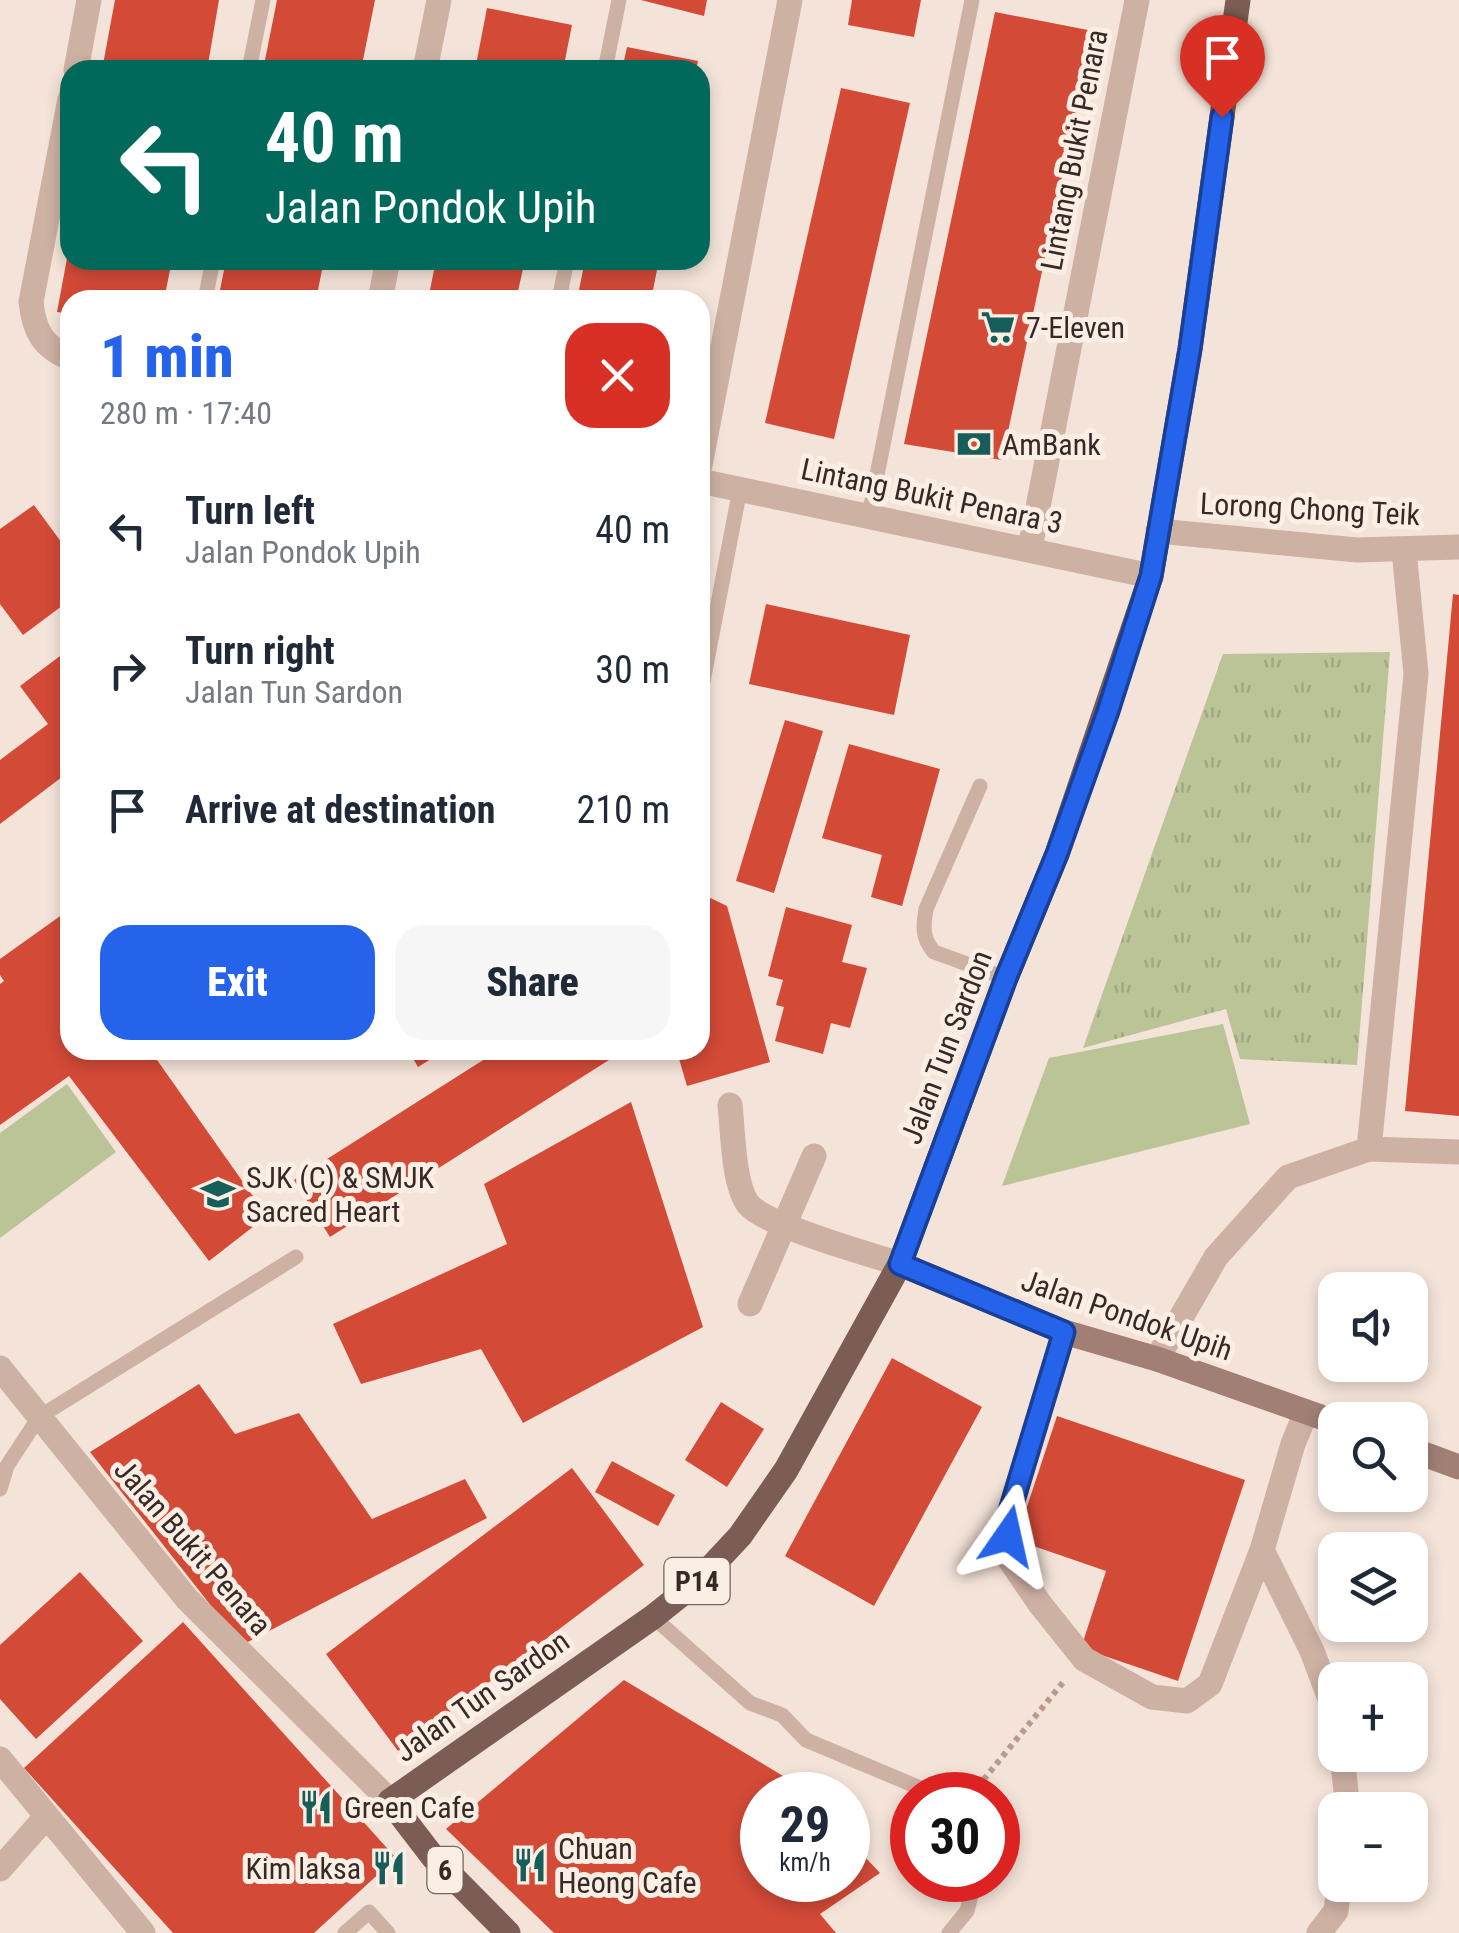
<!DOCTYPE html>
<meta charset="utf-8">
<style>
body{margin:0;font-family:"Roboto Condensed",sans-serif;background:#f6f6f7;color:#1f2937;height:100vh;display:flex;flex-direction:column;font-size:38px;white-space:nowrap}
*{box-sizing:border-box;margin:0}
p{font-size:32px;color:#747a83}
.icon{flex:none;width:55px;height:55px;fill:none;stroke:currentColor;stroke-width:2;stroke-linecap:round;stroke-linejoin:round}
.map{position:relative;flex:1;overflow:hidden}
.details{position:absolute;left:60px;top:290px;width:650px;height:770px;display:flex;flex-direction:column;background:#fff;border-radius:30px;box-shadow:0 5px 15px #0003}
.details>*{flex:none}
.top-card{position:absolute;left:60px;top:60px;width:650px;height:210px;border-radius:30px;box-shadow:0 5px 15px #0003;background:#00695c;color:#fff;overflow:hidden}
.fabs{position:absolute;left:1318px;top:1272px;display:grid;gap:20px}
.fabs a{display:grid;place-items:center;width:110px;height:110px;border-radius:20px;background:#fff;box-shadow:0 5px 15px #0003;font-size:50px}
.speed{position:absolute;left:740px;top:1772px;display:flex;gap:20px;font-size:50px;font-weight:700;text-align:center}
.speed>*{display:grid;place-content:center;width:130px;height:130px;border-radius:50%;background:#fff;box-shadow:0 5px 15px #0003;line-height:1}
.speed small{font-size:25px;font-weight:400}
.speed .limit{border:15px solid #d22;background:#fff;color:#111}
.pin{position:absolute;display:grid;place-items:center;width:85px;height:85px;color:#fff;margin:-102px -42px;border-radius:50% 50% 50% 0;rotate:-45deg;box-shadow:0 0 10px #0007}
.pin .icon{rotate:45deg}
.me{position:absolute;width:110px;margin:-55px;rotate:11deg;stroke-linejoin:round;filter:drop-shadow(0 0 8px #0008)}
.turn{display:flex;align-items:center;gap:35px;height:210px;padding:0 40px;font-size:45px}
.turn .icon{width:130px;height:130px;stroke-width:2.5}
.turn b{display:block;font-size:70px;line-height:85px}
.round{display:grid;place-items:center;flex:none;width:105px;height:105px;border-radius:30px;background:#f6f6f7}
.overview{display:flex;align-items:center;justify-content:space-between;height:170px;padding:0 40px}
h1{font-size:60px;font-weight:800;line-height:75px;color:#2563eb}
.button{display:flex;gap:20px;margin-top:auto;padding:20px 40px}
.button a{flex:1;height:115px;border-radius:30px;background:#2563eb;color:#fff;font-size:40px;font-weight:800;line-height:115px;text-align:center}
.button a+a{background:#f6f6f7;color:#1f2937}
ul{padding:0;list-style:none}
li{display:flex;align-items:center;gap:30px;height:140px;padding:0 40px}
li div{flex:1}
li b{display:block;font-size:38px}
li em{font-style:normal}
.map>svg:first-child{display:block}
.grass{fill:url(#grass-tufts)}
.pitch{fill:#bac496}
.building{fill:#d34a37}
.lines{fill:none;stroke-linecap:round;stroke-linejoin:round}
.path{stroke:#b99b8d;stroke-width:6;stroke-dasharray:5 5;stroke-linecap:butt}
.service{stroke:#cdb1a3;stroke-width:15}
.minor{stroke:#cdb1a3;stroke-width:25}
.tertiary{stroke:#cdb1a3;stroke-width:25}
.secondary{stroke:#a17f74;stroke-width:25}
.primary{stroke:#7b5d55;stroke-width:25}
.route-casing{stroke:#184099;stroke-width:25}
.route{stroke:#2563eb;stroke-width:18}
.labels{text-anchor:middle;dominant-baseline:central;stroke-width:10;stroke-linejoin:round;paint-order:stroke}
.shield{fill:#fbeee4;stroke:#72645f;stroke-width:2.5}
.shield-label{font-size:28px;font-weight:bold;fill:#372926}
.street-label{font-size:30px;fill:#372926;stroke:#fbeee4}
.poi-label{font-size:30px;fill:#372926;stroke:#fbeee4;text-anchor:start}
</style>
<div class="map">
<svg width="1459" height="1933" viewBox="0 0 1459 1933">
<defs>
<pattern id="grass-tufts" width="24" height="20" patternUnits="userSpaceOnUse" patternTransform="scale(2.5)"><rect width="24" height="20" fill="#bac496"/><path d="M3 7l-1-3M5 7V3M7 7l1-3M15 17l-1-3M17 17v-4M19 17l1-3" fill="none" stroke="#a0a881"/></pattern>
</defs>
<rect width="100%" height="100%" fill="#f4e3d8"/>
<!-- grass -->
<path class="grass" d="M1390,652l-33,413 -117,-6 -14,-50 -143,39 140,-394z"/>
<!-- pitch -->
<path class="pitch" d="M1223,1024l27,100 -248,62 47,-128z
M67,1084l49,68 -116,86v-105z"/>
<!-- building -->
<path class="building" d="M115,0h104l-12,70h-105z
M277,0h98l-14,70h-98z
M641,0h66l-3,16z
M852,0h69l-7,37 -66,-12z
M487,8l85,17 -9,45h-88z
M995,12l98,19 -91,429 -98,-16z
M627,47l71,14 -2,9h-74z
M841,88l69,15 -76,336 -69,-16z
M68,253l2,7h102l-8,40h-94v14l-13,-2z
M226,260h98l-8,40h-98z
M436,260h89l-9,40h-88z
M585,260h74l-8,40h-74z
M34,505l36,49v46l-47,35 -23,-31v-75z
M1453,594l6,1v521l-54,-5z
M766,604l144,31 -16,80 -145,-31z
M60,656l10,13v102l-70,53v-64l48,-36 -28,-38z
M785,720l38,11 -49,162 -38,-12z
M849,744l91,25 -38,137 -31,-9 11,-42 -60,-17z
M700,893l27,13 43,156 -83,24 -10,-34 23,-2z
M786,907l66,18 -10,37 25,6 -17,60 -19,-5 -8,31 -48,-13 9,-34 -8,-2 7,-25 -15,-4z
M70,909v141h80l117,166 -58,45 -140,-185 -69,49v-141l4,-3 -4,-6v-16z
M408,1050h38l-28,17z
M499,1050h104l6,10 -279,177 -36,-57z
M631,1102l72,225 -180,96 -42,-74 -120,35 -28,-60 174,-80 -23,-60z
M892,1358l90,49 -108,199 -89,-50z
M199,1384l36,50 64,-21 73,106 93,-40 22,39 -245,127 -152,-193z
M721,1402l43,27 -37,58 -42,-27z
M1057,1416l188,64 -67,201 -97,-33 25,-77 -90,-31z
M612,1461l63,34 -17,31 -63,-34z
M572,1468l72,97 -246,186 -72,-97z
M80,1572l63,69 -107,98 -36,-40v-54z
M183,1622l213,236 -82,75h-141l-149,-165z
M624,1680l169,102 13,13h-44v85h86v-41l32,34 -60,41 16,19h-282l-108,-104z"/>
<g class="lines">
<!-- path -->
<path class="path" d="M971,1795l94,-115"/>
<!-- service -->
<path class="service" d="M249,70l14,-70
M605,70l14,-70
M205,300l8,-40
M559,300l8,-40
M869,515l103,-515
M700,697l40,-208
M980,786l-54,123c-3,18 -4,29 8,43l72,26
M0,1489l7,-23 32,-49 257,-160
M653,1617l97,86 32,12 24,25 131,55
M345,1933l24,-21 19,21
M949,1933l18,-22 8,-31"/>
<!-- minor -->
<path class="minor" d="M76,70l13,-70
M425,70l14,-70
M70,99l-39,203c3,29 12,45 39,56
M380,300l8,-40
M700,465l90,-465
M700,481l451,95
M1158,531l199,19 102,-3
M1030,548l107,-548
M730,1105c3,26 3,78 18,99 18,22 121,50 152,60
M1369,1149l47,-475 -12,-124
M750,1304l64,-148
M1064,1332l-55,182 -1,43 32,47 44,55 68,38 35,4 23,-17 52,-134 31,-106 13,-32
M1157,1359l59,-102 72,-80 81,-28 90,3
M1262,1550l50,101 23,61
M1342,1755l6,55
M0,1759l143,174
M0,1869l46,-52
M1319,1933l17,-22 3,-26"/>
<!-- tertiary -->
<path class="tertiary" d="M0,1368l187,231 203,202"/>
<!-- secondary -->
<path class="secondary" d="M900,1264l164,68 93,27 178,63
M1410,1449l49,18"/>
<!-- primary -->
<path class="primary" d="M508,1933l-75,-76 -43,-56 263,-184 44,-35 43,-46 46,-66 114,-206 106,-286 51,-124 94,-278 39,-227 48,-349"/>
</g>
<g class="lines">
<!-- route casing -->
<g class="route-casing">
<path id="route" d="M1008,1536l1,-22 55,-182 -164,-68 106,-286 51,-124 51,-143 43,-135 39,-227 32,-232"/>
</g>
<!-- route -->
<use href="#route" class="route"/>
</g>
<!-- icons -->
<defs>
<g id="supermarket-bare" transform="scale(2.7)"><path d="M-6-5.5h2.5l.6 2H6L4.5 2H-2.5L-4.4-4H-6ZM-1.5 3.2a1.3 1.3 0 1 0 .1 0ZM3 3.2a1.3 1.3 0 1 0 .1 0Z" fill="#175d59" stroke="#fbeee4" stroke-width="2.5" paint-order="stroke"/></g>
<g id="bank-bare" transform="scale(2.7)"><path d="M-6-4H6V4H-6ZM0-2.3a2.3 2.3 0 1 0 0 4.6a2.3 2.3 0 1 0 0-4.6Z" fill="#175d59" stroke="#fbeee4" stroke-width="2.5" paint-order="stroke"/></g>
<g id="school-bare" transform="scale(2.7)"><path d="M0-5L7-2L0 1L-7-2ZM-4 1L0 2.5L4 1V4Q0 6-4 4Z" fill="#175d59" stroke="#fbeee4" stroke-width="2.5" paint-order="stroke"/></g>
<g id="restaurant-bare" transform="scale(2.7)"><path d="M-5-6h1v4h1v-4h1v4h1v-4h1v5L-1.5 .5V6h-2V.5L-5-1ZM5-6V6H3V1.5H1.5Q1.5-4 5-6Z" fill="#175d59" stroke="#fbeee4" stroke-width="2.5" paint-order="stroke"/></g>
</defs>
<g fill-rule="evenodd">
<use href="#supermarket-bare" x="998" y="327"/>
<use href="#bank-bare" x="974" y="444"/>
<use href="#school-bare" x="218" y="1194"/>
<use href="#restaurant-bare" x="316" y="1807"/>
<use href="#restaurant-bare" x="530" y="1865"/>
<use href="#restaurant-bare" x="389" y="1868"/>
</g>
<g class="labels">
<!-- shield labels -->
<g class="shield">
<rect x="664.5" y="1558" width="65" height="46" rx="8"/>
<rect x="427.5" y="1847" width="35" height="46" rx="8"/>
</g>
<g class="shield-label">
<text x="697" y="1581">P14</text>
<text x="445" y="1870">6</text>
</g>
<!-- street labels -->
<g class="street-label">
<text transform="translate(1074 150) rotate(-79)">Lintang Bukit Penara</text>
<text transform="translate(932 496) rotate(12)">Lintang Bukit Penara 3</text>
<text transform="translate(1310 509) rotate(3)">Lorong Chong Teik</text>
<text transform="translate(946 1047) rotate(-69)">Jalan Tun Sardon</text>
<text transform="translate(1127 1315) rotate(19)">Jalan Pondok Upih</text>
<text transform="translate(193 1547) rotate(49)">Jalan Bukit Penara</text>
<text transform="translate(482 1696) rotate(-35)">Jalan Tun Sardon</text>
</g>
<!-- poi labels -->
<g class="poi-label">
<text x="1026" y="327">7-Eleven</text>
<text x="1002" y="444">AmBank</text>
<text x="246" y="1177">SJK (C) &amp; SMJK<tspan x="246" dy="34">Sacred Heart</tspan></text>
<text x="344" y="1807">Green Cafe</text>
<text x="558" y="1848">Chuan<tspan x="558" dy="34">Heong Cafe</tspan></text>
<text x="361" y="1868" text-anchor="end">Kim laksa</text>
</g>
</g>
</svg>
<div class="fabs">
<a><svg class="icon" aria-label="sound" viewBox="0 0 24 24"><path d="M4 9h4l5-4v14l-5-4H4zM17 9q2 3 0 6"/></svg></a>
<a><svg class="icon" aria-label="search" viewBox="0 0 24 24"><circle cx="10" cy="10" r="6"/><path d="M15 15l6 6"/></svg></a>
<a><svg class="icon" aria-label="layers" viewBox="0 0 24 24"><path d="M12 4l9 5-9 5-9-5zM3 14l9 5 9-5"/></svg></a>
<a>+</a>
<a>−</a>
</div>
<div class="speed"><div>29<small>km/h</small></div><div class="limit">30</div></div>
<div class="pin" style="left:1222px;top:117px;background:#d93025"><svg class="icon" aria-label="arrive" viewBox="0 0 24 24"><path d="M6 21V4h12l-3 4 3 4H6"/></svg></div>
<svg class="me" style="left:1008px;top:1536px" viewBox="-20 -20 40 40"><path d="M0-17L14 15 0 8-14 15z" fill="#2563eb" stroke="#fff" stroke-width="4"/></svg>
<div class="top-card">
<div class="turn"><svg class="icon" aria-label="left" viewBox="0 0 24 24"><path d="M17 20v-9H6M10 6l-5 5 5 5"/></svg><div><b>40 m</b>Jalan Pondok Upih</div></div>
</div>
<section class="details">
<div class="overview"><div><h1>1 min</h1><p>280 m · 17:40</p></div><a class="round" style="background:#d93025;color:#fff"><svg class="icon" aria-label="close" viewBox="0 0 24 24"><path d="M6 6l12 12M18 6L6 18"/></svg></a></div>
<ul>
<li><svg class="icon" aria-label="left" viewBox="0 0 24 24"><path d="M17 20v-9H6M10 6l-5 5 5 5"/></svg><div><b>Turn left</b><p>Jalan Pondok Upih</p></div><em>40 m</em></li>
<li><svg class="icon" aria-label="right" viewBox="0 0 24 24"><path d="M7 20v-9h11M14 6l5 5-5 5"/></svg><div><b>Turn right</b><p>Jalan Tun Sardon</p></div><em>30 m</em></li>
<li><svg class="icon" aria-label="arrive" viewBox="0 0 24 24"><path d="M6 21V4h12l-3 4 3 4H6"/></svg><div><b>Arrive at destination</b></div><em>210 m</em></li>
</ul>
<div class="button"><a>Exit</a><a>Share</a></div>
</section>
</div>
